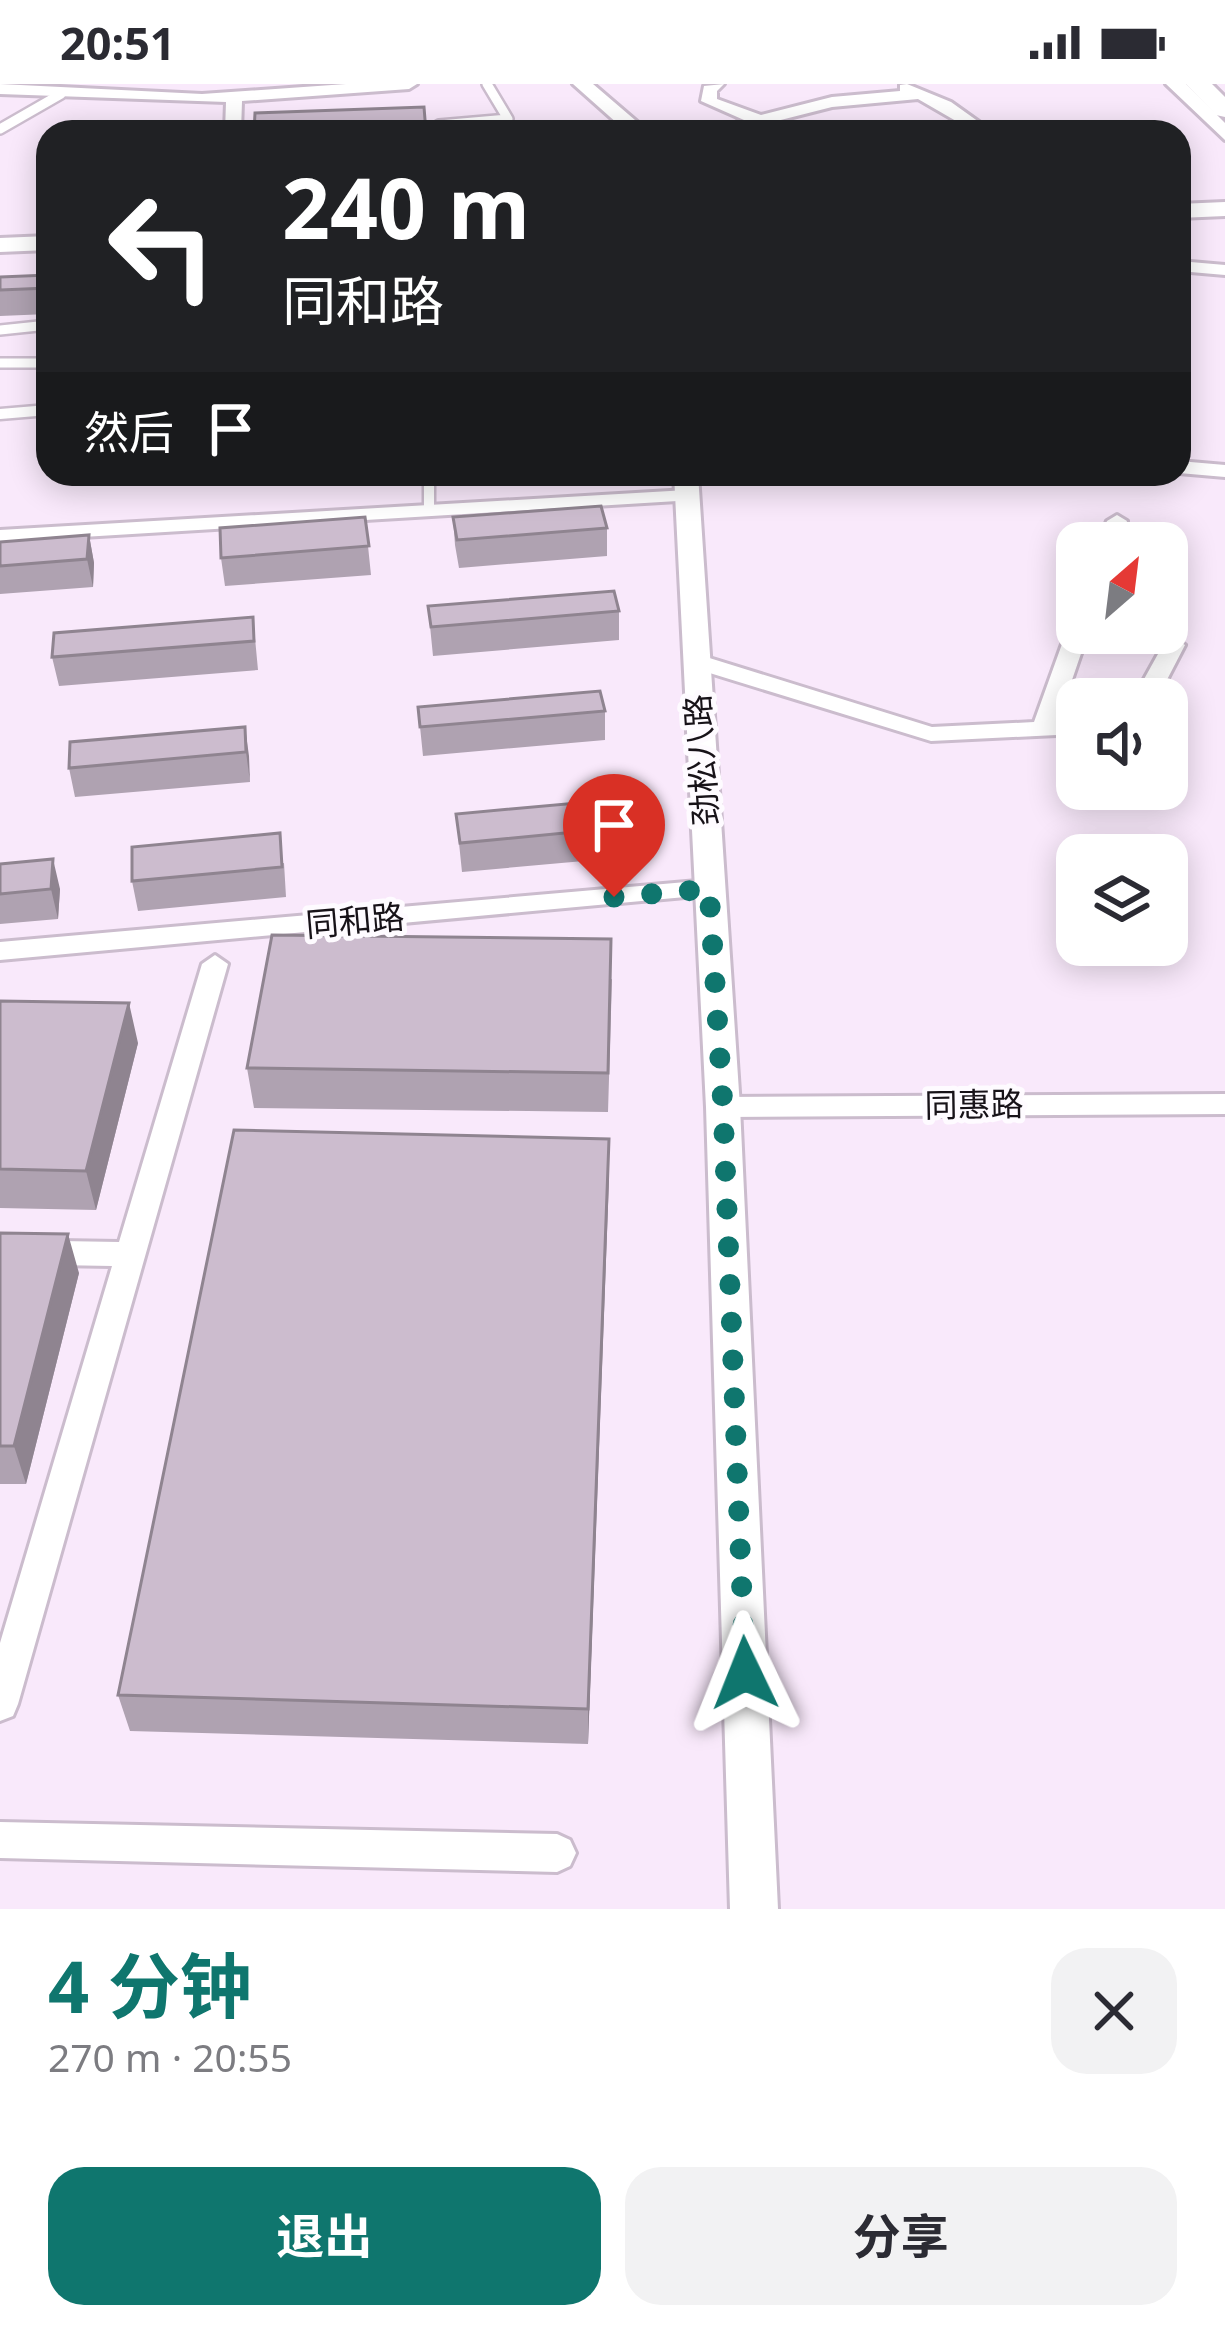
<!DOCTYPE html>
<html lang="zh">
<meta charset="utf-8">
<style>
body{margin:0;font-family:"Noto Sans","Noto Sans SC",sans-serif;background:#f2f2f3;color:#2b2b33;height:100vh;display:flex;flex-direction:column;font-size:45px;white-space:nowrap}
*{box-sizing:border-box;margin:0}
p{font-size:39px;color:#7c7c81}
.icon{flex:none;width:66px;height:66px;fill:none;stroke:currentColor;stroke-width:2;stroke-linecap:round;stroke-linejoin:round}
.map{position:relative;height:1825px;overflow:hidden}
.sheet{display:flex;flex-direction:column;background:#fff;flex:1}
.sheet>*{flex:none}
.hud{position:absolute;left:36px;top:36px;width:1155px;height:366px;border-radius:36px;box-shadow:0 6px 30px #0003;background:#202124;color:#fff;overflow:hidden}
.needle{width:78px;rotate:28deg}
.fabs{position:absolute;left:1056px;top:438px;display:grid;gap:24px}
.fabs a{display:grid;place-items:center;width:132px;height:132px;border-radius:24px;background:#fff;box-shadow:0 6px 30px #0003;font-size:60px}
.pin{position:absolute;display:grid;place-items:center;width:102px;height:102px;color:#fff;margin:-123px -51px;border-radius:50% 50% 50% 0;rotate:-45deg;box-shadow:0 0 12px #0007}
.pin .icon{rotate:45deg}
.me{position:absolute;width:132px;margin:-66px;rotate:358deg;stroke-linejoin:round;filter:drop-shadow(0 0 9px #0008)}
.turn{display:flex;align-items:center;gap:42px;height:252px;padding:0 48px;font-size:54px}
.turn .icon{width:156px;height:156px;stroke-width:2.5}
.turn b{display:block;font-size:84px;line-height:102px}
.then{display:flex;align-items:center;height:114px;padding:0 48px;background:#0003;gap:24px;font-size:45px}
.round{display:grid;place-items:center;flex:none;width:126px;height:126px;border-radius:36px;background:#f2f2f3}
.head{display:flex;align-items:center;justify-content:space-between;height:204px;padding:0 48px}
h1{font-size:72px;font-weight:700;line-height:90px;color:#0f766e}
.action{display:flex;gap:24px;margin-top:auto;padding:24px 48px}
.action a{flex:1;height:138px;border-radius:36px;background:#0f766e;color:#fff;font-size:48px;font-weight:700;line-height:138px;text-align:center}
.action a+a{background:#f2f2f3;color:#2b2b33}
.status{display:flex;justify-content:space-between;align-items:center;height:84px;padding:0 60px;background:#fff;direction:ltr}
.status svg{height:33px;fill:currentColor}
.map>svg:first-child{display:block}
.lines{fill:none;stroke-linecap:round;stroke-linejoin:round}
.service-far1-casing{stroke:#cbbccd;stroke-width:14}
.service-casing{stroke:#cbbccd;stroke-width:15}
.minor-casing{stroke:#cbbccd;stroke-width:6}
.tertiary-casing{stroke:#cbbccd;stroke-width:6}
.secondary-casing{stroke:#cbbccd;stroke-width:6}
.primary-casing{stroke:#cbbccd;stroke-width:6}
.service-far1{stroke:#fff;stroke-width:9}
.service{stroke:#fff;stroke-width:10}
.minor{fill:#fff;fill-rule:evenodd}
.tertiary{fill:#fff;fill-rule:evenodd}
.secondary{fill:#fff;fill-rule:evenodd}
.primary{fill:#fff;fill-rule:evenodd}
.wall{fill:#afa2b1}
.shaded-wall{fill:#8f8490}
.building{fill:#ccbcce;stroke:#8f8490;stroke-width:3}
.route{stroke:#0f766e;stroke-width:21;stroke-dasharray:0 37.8}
.labels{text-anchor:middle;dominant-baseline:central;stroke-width:10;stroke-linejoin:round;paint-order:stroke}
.street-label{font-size:33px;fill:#171218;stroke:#fefbff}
</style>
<div class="status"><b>20:51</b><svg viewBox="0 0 49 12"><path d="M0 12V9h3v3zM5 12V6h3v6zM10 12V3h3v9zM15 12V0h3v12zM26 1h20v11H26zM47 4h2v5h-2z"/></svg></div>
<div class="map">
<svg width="1225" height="1825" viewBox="0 0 1225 1825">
<rect width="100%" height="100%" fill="#f9e9fb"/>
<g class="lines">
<!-- service-far1 casing -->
<g class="service-far1-casing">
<path id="service-far1" d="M0,45l61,-35
M441,48l-2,-7 69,-6 -21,-35
M0,246l48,-5
M0,279h48"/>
</g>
<!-- service casing -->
<g class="service-casing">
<path id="service" d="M0,330l48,-4
M429,390v37"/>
</g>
<!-- minor casing -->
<g class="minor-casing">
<path id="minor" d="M0,0l202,10 144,-10h71l-8,5 -167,12 -1,31h-16l1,-30 -226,-8z
M724,0l-7,7v8l44,16 71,-18 68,-6v-6l7,-1 44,18 42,30h-18l-57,-33 -86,8 -98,25h-27l37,-12 -43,-19 3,-15z
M1179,177l46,4v10l-46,-4z
M1179,377l46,4v12l-46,-4z
M687,406l7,2v8l-694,42v-12z
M1117,431l10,6 -7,22h-22l9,-22z
M1077,542v7h11l-30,88 19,-1v14l-146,7 -244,-75 -3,-5 3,-5h16l229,71 102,-5 32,-89z
M1174,554l11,7 -28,54h-24l30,-54z
M709,796l13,8 -4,6 -718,66v-18z
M215,871l13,9 -210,740 -5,12 -13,5v-78l112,-377 -112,-2v-24l119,2 83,-278z
M1225,1010v20l-502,3 -10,-3 -4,-7 4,-7 10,-3z
M0,1738l557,12 13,6 6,13 -6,13 -13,6 -557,-14z"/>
</g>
<!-- tertiary casing -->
<g class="tertiary-casing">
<path id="tertiary" d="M573,0h20l56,48h-22z
M1166,0h20l39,39v17z
M674,390h24l42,633 38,802h-48l-24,-802z"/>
</g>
<!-- secondary casing -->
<g class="secondary-casing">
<path id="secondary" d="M1225,118v14l-46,2v-14z
M48,152v14l-48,2v-14z"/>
</g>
<!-- primary casing -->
<g class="primary-casing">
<path id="primary" d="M1186,0h26l13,13v20l-9,-2z"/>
</g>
<!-- service-far1 -->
<use href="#service-far1" class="service-far1"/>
<!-- service -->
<use href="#service" class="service"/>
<!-- minor -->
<use href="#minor" class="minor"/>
<!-- tertiary -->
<use href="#tertiary" class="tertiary"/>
<!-- secondary -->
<use href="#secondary" class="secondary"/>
<!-- primary -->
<use href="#primary" class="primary"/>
</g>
<!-- wall -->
<path class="wall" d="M48,191v39l-48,2v-39z
M365,433l6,58 -146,11 -4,-28z
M453,433l154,11v28l-148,12 -4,-23z
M89,451l5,28 -1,24 -93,7v-52z
M428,522l191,5v29l-186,16z
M253,533l5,53 -199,16 -7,-29z
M418,623l187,4v29l-182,16z
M245,643l5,55 -175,15 -6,-29z
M456,730l150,15v30l-144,13z
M284,779l2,34 -148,14 -6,-30z
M0,780l60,25 -2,30 -58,5z
M612,895l-4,133 -354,-4 -7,-40z
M0,917l138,42 -42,167 -96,-2z
M609,1055l-21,605 -458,-13 -12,-36z
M0,1149l79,40 -53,211h-26z"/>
<!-- shaded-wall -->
<path class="shaded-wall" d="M89,451l5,28 -1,24 -6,-28z
M245,643l4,29 1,26 -4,-30z
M53,775l7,30 -2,30 -7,-30z
M129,919l9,40 -42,167 -10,-39z
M609,1055v39l-21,566v-35z
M68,1150l11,39 -53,211 -12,-38z"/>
<!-- building -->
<path class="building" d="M424,23l2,25h-172l1,-19z
M48,191v13l-48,2v-13z
M601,422l6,22 -150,12 -4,-23z
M365,433l4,29 -148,12 -1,-30z
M89,451l-2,24 -87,7v-24z
M614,507l5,20 -188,16 -3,-21z
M253,533l1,24 -202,16 2,-24z
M600,607l5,20 -185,16 -2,-20z
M245,643l1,25 -177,16 1,-26z
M599,717l7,28 -146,14 -4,-29z
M280,749l2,34 -150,14v-34z
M53,775l-2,30 -51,5v-30z
M272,851l339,4 -3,134 -361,-5z
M0,917l129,2 -43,168 -86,-2z
M234,1046l375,9 -21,570 -470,-14z
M0,1149l68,1 -54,212h-14z"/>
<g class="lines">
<!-- route -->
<path class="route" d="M614,813l95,-8 14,218 22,566"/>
</g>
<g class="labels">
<!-- street labels -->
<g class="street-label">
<text transform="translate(701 676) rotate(-94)">劲松八路</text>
<text transform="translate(355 836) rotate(-5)">同和路</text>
<text transform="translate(974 1020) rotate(-1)">同惠路</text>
</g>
</g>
</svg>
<div class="fabs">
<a><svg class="needle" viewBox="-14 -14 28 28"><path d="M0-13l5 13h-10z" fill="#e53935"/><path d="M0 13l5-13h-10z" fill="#7c7c81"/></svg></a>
<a><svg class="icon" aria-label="sound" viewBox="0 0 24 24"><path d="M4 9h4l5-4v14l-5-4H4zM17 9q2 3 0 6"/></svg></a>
<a><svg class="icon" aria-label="layers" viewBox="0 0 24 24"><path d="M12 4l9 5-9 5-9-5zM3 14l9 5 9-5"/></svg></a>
</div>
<div class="pin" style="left:614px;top:813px;background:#d93025"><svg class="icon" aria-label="arrive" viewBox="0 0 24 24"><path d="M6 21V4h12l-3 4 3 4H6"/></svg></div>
<svg class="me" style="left:745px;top:1589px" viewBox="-20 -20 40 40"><path d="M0-17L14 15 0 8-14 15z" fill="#0f766e" stroke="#fff" stroke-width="4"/></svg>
<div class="hud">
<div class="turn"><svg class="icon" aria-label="left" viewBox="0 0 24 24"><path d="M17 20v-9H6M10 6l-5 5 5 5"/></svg><div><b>240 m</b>同和路</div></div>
<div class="then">然后<svg class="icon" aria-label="arrive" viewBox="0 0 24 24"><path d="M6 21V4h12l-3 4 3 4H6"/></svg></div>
</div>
</div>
<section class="sheet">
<div class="head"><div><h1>4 分钟</h1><p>270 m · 20:55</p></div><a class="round"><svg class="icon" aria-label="close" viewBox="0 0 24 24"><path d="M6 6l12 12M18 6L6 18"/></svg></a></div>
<div class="action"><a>退出</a><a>分享</a></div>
</section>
